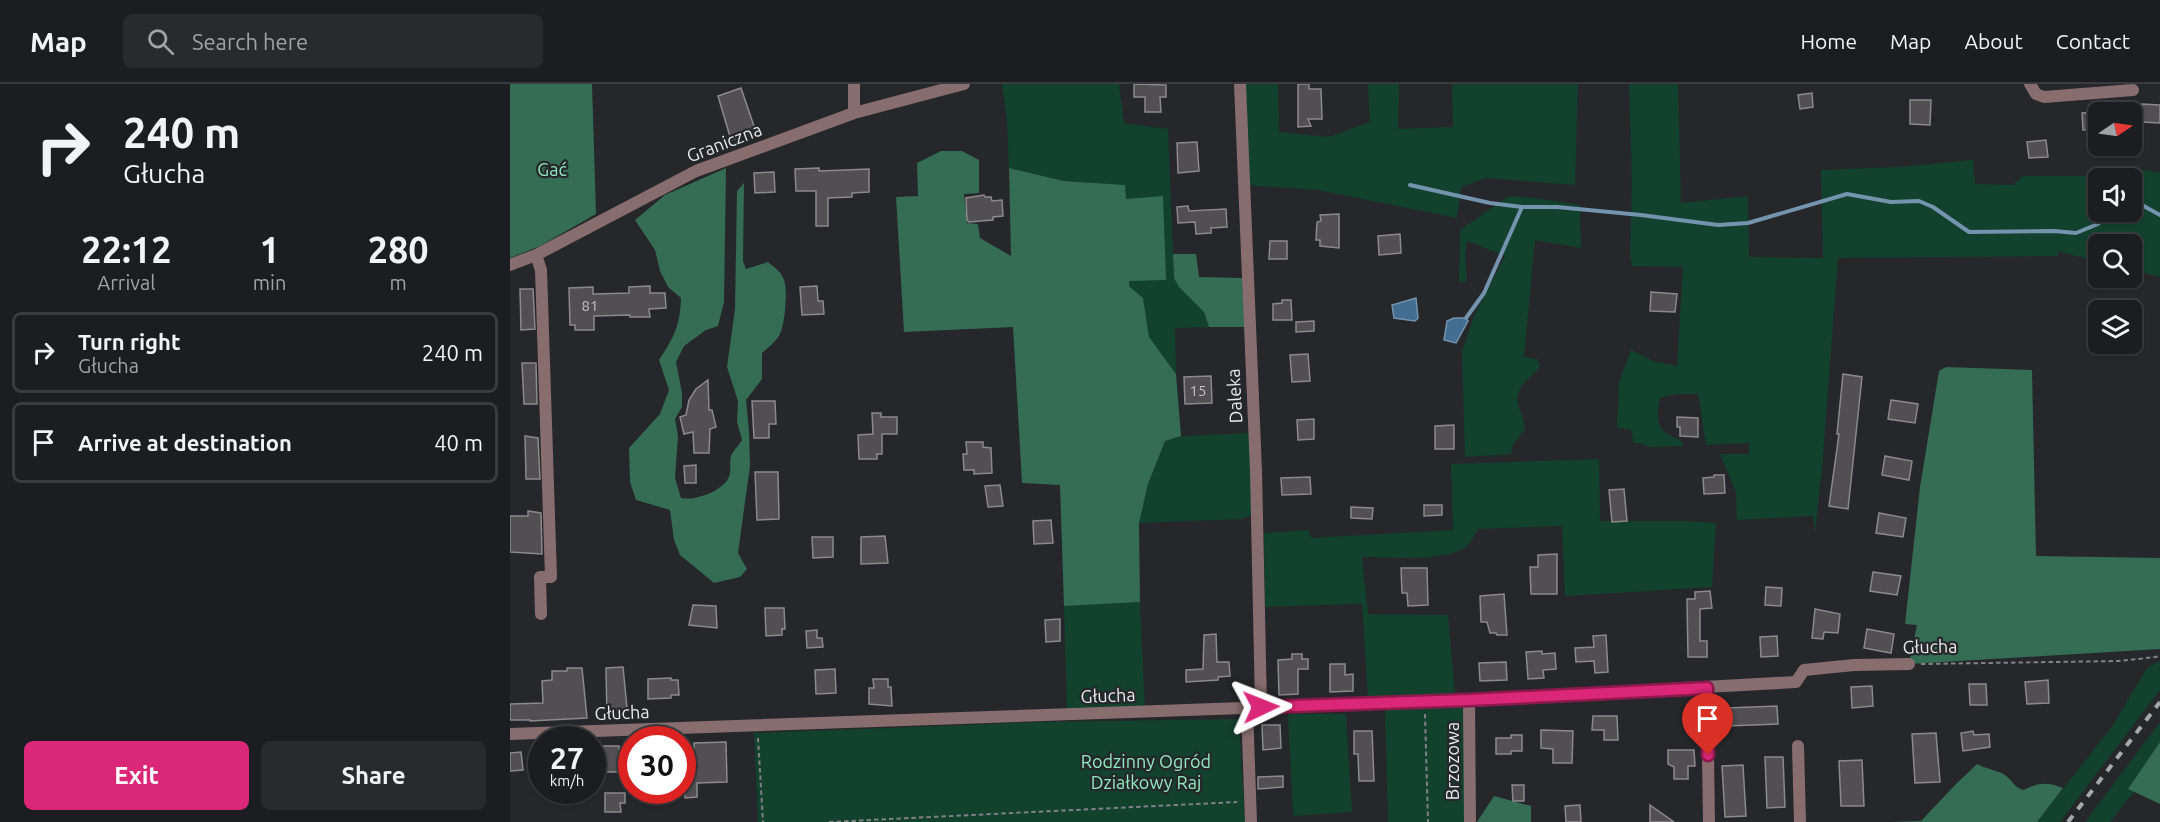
<!DOCTYPE html>
<meta charset="utf-8">
<style>
body{margin:0;font-family:Ubuntu,sans-serif;background:#292a2d;color:#f1f3f6;height:100vh;display:flex;flex-direction:column;font-size:22px;white-space:nowrap}
*{box-sizing:border-box;margin:0}
p{font-size:20px;color:#a0a2a5}
.icon{flex:none;width:33px;height:33px;fill:none;stroke:currentColor;stroke-width:2;stroke-linecap:round;stroke-linejoin:round}
.map{position:relative;flex:1;overflow:hidden}
.sheet{display:flex;flex-direction:column;background:#1c1d20;width:510px}
.sheet>*{flex:none}
.hud{background:#1c1d20;color:#f1f3f6;overflow:hidden}
.needle{width:39px;rotate:77deg}
.fabs{position:absolute;left:1578px;top:18px;display:grid;gap:12px}
.fabs a{display:grid;place-items:center;width:54px;height:54px;border-radius:9px;background:#1c1d20;box-shadow:0 2px 4px #0004,0 0 0 2px #3a3b3e;font-size:30px}
.speed{position:absolute;left:18px;top:642px;display:flex;gap:12px;font-size:30px;font-weight:700;text-align:center}
.speed>*{display:grid;place-content:center;width:78px;height:78px;border-radius:50%;background:#1c1d20;box-shadow:0 2px 4px #0004,0 0 0 2px #3a3b3e;line-height:1}
.speed small{font-size:15px;font-weight:400}
.speed .limit{border:9px solid #d22;background:#fff;color:#111}
.pin{position:absolute;display:grid;place-items:center;width:51px;height:51px;color:#fff;margin:-62px -26px;border-radius:50% 50% 50% 0;rotate:-45deg;box-shadow:0 0 6px #0007}
.pin .icon{rotate:45deg}
.me{position:absolute;width:66px;margin:-33px;rotate:88deg;stroke-linejoin:round;filter:drop-shadow(0 0 4px #0008)}
.turn{display:flex;align-items:center;gap:21px;height:126px;padding:0 24px;font-size:27px}
.turn .icon{width:78px;height:78px;stroke-width:2.5}
.turn b{display:block;font-size:42px;line-height:51px}
.eta{display:flex;justify-content:space-evenly;align-items:center;height:102px;text-align:center}
.eta b{font-size:36px;font-weight:700;line-height:42px}
.action{display:flex;gap:12px;margin-top:auto;padding:12px 24px}
.action a{flex:1;height:69px;border-radius:9px;background:#db2777;color:#fff;font-size:24px;font-weight:700;line-height:69px;text-align:center}
.action a+a{background:#292a2d;color:#f1f3f6}
ul{padding:0;list-style:none}
li{display:flex;align-items:center;gap:18px;height:81px;margin:0 12px 9px;padding:0 12px;border:3px solid #3a3b3e;border-radius:9px}
li div{flex:1}
li b{display:block;font-size:22px}
li em{font-style:normal}
header{display:flex;align-items:center;gap:36px;box-sizing:border-box;height:84px;padding:0 30px;background:#1c1d20;border-bottom:2px solid #3a3b3e}
header strong{font-size:28px}
nav{display:flex;gap:33px;margin-inline-start:auto;font-size:21px}
.search{width:420px;height:54px;background:#292a2d;display:flex;align-items:center;gap:15px;box-sizing:border-box;padding:0 21px;border-radius:9px;color:#a0a2a5;font-size:22px}
main{display:flex;flex:1;min-height:0}
.map>svg:first-child{display:block}
.green{fill:#12412d;fill-rule:evenodd}
.forest{fill:#346d53}
.water{fill:#436e92;stroke:#7493ac;stroke-width:1.5}
.lines{fill:none;stroke-linecap:round;stroke-linejoin:round}
.stream{stroke:#7493ac;stroke-width:4}
.building{fill:#524f53;stroke:#8c898d;stroke-width:1.5}
.path{stroke:#7f8184;stroke-width:2;stroke-dasharray:4.5 3;stroke-linecap:butt}
.street{stroke:#876d6e;stroke-width:12}
.rail{stroke:#a6a8aa;stroke-width:4;stroke-dasharray:8 8;stroke-linecap:butt}
.route-casing{stroke:#8e194d;stroke-width:15}
.route{stroke:#db2777;stroke-width:10}
.labels{text-anchor:middle;dominant-baseline:central;stroke-width:4.5;stroke-linejoin:round;paint-order:stroke}
.number-label{font-size:15px;fill:#c1c2c4}
.street-label{font-size:18px;fill:#e6e8ea;stroke:#25272b}
.park-label{font-size:18px;fill:#91e9be;stroke:#25272b}
</style>
<header>
<strong>Map</strong>
<div class="search"><svg class="icon" aria-label="search" viewBox="0 0 24 24"><circle cx="10" cy="10" r="6"/><path d="M15 15l6 6"/></svg>Search here</div>
<nav><a>Home</a><a>Map</a><a>About</a><a>Contact</a></nav>
</header>
<main>
<section class="sheet">
<div class="hud">
<div class="turn"><svg class="icon" aria-label="right" viewBox="0 0 24 24"><path d="M7 20v-9h11M14 6l5 5-5 5"/></svg><div><b>240 m</b>Głucha</div></div>
</div>
<div class="eta">
<div><b>22:12</b><p>Arrival</p></div>
<div><b>1</b><p>min</p></div>
<div><b>280</b><p>m</p></div>
</div>
<ul>
<li><svg class="icon" aria-label="right" viewBox="0 0 24 24"><path d="M7 20v-9h11M14 6l5 5-5 5"/></svg><div><b>Turn right</b><p>Głucha</p></div><em>240 m</em></li>
<li><svg class="icon" aria-label="arrive" viewBox="0 0 24 24"><path d="M6 21V4h12l-3 4 3 4H6"/></svg><div><b>Arrive at destination</b></div><em>40 m</em></li>
</ul>
<div class="action"><a>Exit</a><a>Share</a></div>
</section>
<div class="map">
<svg width="1650" height="738" viewBox="0 0 1650 738">
<rect width="100%" height="100%" fill="#25272b"/>
<!-- green -->
<path class="green" d="M492,0h117l5,39 44,6 6,149 30,34 5,15 -34,1 1,46 -27,-37 -6,-39 -14,-12 -4,-101 -61,-4 -55,-13 -2,-47z
M734,0h34l1,48 50,5 41,-15 -2,-38h31l-1,45 55,-2 -1,-43h126l-3,101 -89,-7 -25,9 -4,31 -139,-28 -61,-4 -10,-2z
M1119,0h49l3,119 67,-7 1,61 74,1 -2,-88 77,-3 75,-7 2,24 38,1 10,-9h76l32,-7 29,3v105l-28,-7v-26h-34v18l-40,-11v5l-220,2 -16,211 -7,64 -2,-17 -76,4 -1,-28 -16,-38h29v-11l-43,2 -8,-51h-22l-16,4c-5,28 -3,32 22,43l1,5 -35,1 -5,-3 -9,-1 -3,-13 -14,-2 2,-46 12,-32 22,11 24,5 6,-99 -51,-1 -2,-13 2,-69zM1588,94h34v34h-34z
M999,112l26,2 45,7 1,43 -46,-8 -11,117 13,2 3,6c-4,9 -14,14 -19,22 -10,15 4,28 4,42l-12,16 -2,9 -46,3 -3,-105 12,-36 31,-60 -38,-15 -2,14 2,26 -8,1 1,-52z
M741,349v83l-11,3 -101,4 9,-39 17,-43 16,-5z
M1089,375l1,62h86l30,2 -4,64 -147,9 -3,-70 -84,3c-3,5 -6,12 -10,16 -19,18 -80,12 -106,12l6,57 80,1 7,79 -87,4 -6,-94 -97,3 -1,-74 45,-3 2,8 142,-8 -2,-66z
M630,518l5,110h-78l-3,-106z
M1650,577v29l-100,132h-23l76,-97 34,-57z
M956,622l1,116h-79l-3,-112z
M778,630h58l6,98 -59,4z
M729,635l6,103h-487l-4,-89 287,-11z
M1650,638v20l-32,47 6,3 -24,30h-25z"/>
<!-- forest -->
<path class="forest" d="M0,0h82l4,130 -56,32 -30,12z
M431,67h21l17,9v33l-15,1 3,29 11,1 2,14 31,18 -2,-88 55,13 61,4 1,14 37,-3 3,84 -37,1v5l14,12 6,39 27,37 5,62 -16,5 -17,43 -9,39 1,79 -76,4 -4,-121 -38,-2 -9,-156 -109,5 -8,-135 22,-1 -1,-33z
M216,84l-2,134 -6,24 -12,4 -22,16 -8,16 6,31v14l-7,12 3,17 -3,42 6,20c14,3 39,-6 47,-19 4,-7 1,-16 3,-23 2,-5 8,-11 11,-16l-5,-18 1,-21 -11,-34 8,-58 2,-118 7,-8 -1,78 3,8 22,-7c7,6 13,9 16,18 4,9 1,47 -5,56 -4,6 -11,12 -17,17v26l-16,21 3,31 1,35 -12,87 9,16 -7,8 -26,6 -34,-28 -6,-15 -4,-30 -34,-10 -6,-18 -1,-34 31,-34 9,-24 -10,-30c15,-23 21,-34 22,-62l-13,-11 -8,-16 -5,-21 -20,-30 30,-25z
M663,170h23l3,23 43,1 3,49h-36l-5,-15 -25,-25 -5,-9z
M1436,283l86,3 4,186 124,2v91l-251,15 8,-39 -12,-1 15,-137 19,-116z
M1650,658v62l-32,-15z
M1467,680c9,5 20,6 28,11 8,6 9,13 19,15 14,-8 25,-8 39,-2l-26,34h-146l30,-1 34,-36z
M984,712l37,10v16h-54z"/>
<!-- water -->
<path class="water" d="M906,214l2,20 -3,3 -21,-3 -2,-13z
M944,234h12l2,3 -12,22 -12,-3 3,-19z"/>
<g class="lines">
<!-- stream -->
<path class="stream" d="M900,101l80,18 32,4h35l84,8 77,10 30,-2 99,-29 44,8 28,-1 14,6 36,25 85,-1 22,2 22,-9 12,-12
M1622,121h10l18,10
M956,234l18,-25 38,-86"/>
</g>
<!-- building -->
<path class="building" d="M624,0l32,1v12h-6l1,15h-16v-15h-11z
M788,0h11v5h12l1,30h-14l3,7 -13,1z
M231,4l15,44 -25,8 -13,-44z
M1302,9l1,14 -13,2 -2,-14z
M1400,16h21l-1,25 -20,-1z
M1632,20l18,1v18l-18,-1z
M1588,28v17l-15,1 -1,-17z
M1536,56l2,17 -19,1 -2,-16z
M687,58l2,29 -21,2 -1,-30z
M309,84v3l50,-2v23l-17,1v4l-24,1v28h-12v-35h-20l-1,-22z
M264,88l1,20 -20,1 -1,-20z
M474,111l1,2h6l1,4 10,-1 1,16 -10,1v3l-24,2 -2,-2 -1,-22z
M678,122l1,5 37,-2 1,18 -16,1v5l-15,1 -1,-12 -17,1 -1,-16z
M829,130v34l-19,-2v-6h-4l1,-18 4,-1 -1,-6z
M890,150l1,19 -22,2 -1,-19z
M760,157h17v18h-18z
M140,202v7h15l1,15 -17,1 1,8h-20v-2l-36,1v14h-19v-5h-5l-1,-37 24,-1v7l36,-1v-6z
M307,202l1,15h5l1,13 -22,1 -2,-28z
M10,205h13l2,40 -14,1z
M1141,208l26,2 -2,18 -25,-1z
M772,216h9l1,20h-19v-16l9,-1z
M804,237v10l-18,1v-10z
M798,270l2,27 -18,1 -2,-27z
M12,279h14l1,41h-13z
M1333,290l19,3 -14,132 -19,-3 10,-72h-2z
M701,292l1,27 -27,1 -1,-27z
M198,296l1,30h3l4,17 -6,2 -1,24h-15l-1,-21 -9,2 -4,-17 6,-2 3,-15 7,-11z
M1381,316l27,4 -3,19 -27,-4z
M242,317h23l1,23h-7v14h-15z
M362,329h9v4h16v17h-15v20h-5v5h-18l-1,-24 15,-1z
M1167,333l21,1v19l-18,-1v-9h-3z
M804,335v20l-16,1 -1,-20z
M944,341v24h-19v-23z
M15,352l13,2 2,41h-14z
M456,358h17v5l8,1 1,25 -18,1v-4h-10l-1,-16h4z
M1375,372l27,5 -3,19 -27,-5z
M186,381v18h-11l-1,-17z
M245,388h23l1,47 -22,1z
M1204,391h10l1,18 -21,1 -1,-16 11,-1z
M800,393l1,17 -29,1 -1,-17z
M490,401l3,21 -15,1 -3,-21z
M1114,405l3,32 -15,1 -3,-32z
M914,421h18v10l-18,1z
M841,423l22,1 -1,11 -21,-1z
M18,427l13,2 1,41 -32,-2v-36h18z
M1369,429l27,5 -3,19 -27,-4z
M541,436l2,23 -19,1 -1,-23z
M375,452l3,27 -27,1v-27z
M302,453h21v20l-20,1z
M1047,470v40h-26l-1,-27h8v-12z
M891,484h26l1,37 -20,1 -1,-13h-5z
M1363,488l28,4 -4,19 -27,-4z
M1256,503l16,1 -1,18 -16,-1z
M1200,507l2,17 -12,1v32h7v16h-19l-1,-58h8v-7z
M994,510l3,41h-10l-1,-2h-6l-3,-11h-6l-1,-26z
M183,521l23,1 1,22 -28,-3z
M255,524h19l1,21h-3v6l-16,1z
M1305,525l25,5 -2,19 -14,-1 -1,7 -11,-1z
M550,535v22l-14,1 -1,-22z
M1357,545l27,5 -3,19 -27,-5z
M307,546v8h5l1,9 -16,1 -1,-17z
M706,550l1,28h12l1,14 -12,1v3l-32,2v-12l17,-1 1,-34z
M1096,551l2,37 -13,1 -1,-12 -18,1 -1,-14 19,-1 -1,-11z
M1267,552l1,20 -17,1 -1,-20z
M1032,567v3l13,-1 1,16 -13,1 1,8 -16,1 -2,-27z
M782,570h10v5h6v10h-10v25l-19,1 -1,-35 14,-1z
M996,578l1,18 -27,1 -1,-18z
M820,580h15v11l8,-1v17l-23,1z
M113,583l4,41 -2,1v8l-18,1 -1,-50z
M57,584h15l5,50 -57,3v-1h-20v-16l33,-1 -1,-22 10,-1v-9h15z
M325,585l1,24 -20,1 -1,-24z
M161,594v2h7l1,15h-8v3l-23,1v-20z
M363,595h15v8h3l1,19 -23,-2v-16h5z
M1538,596l1,23 -22,1 -2,-22z
M1459,600h17l1,21h-17z
M1362,602l1,20 -21,2 -1,-21z
M1267,622l1,18 -51,2v-18z
M1083,632h24l1,24h-14v-10h-12z
M752,641h18l1,23 -18,2z
M1031,646l32,1 -1,32h-19v-14l-12,-1z
M844,647h18l2,50h-15l-1,-27h-4z
M1463,647l1,4 15,-1 1,13 -27,4 -2,-18z
M1426,649l4,49 -25,1 -3,-49z
M1001,651h11v16h-11v3h-15v-16h15z
M216,658l1,40 -30,1v14l-12,1 -1,-19 11,-1 -1,-35z
M88,662h21v3h4v11h-4v12h-20z
M1158,666h26l1,16h-7v13h-14v-12l-6,-3z
M11,668l2,18 -13,1v-18z
M1255,673h18l2,50 -18,1z
M1352,676l2,46h-23l-2,-45z
M1233,681l3,51 -21,1 -3,-51z
M773,692v11l-25,2v-12z
M1002,701h12v16h-11z
M95,709h20v10h-5l1,9h-16z
M1070,721l1,17h-15l-1,-16z
M1140,721l24,17h-24z"/>
<g class="lines">
<!-- path -->
<path class="path" d="M1411,580l198,-3 37,-4 4,-2
M915,630l3,108
M248,654l5,84
M319,738l408,-20"/>
<!-- street -->
<path class="street" d="M344,0v29
M730,0l16,387 5,236
M1520,0l6,10 8,3 89,-7
M26,171l5,15 10,307h-11l1,37
M0,181l26,-10 160,-84 158,-58 110,-29
M1197,604l2,134
M959,616l1,122
M737,624l4,114
M0,650l959,-34 327,-18 8,-12 50,-5 55,-1
M1288,662l2,76"/>
<!-- rail -->
<path class="rail" d="M1558,738l92,-120"/>
</g>
<g class="lines">
<!-- route casing -->
<g class="route-casing">
<path id="route" d="M751,623l208,-7 238,-12 1,67"/>
</g>
<!-- route -->
<use href="#route" class="route"/>
</g>
<g class="labels">
<!-- number labels -->
<g class="number-label">
<text x="80" y="221">81</text>
<text x="688" y="306">15</text>
</g>
<!-- street labels -->
<g class="street-label">
<text transform="translate(214 58) rotate(-21)">Graniczna</text>
<text transform="translate(724 312) rotate(-93)">Daleka</text>
<text transform="translate(1420 562) rotate(-1)">Głucha</text>
<text transform="translate(598 611) rotate(-2)">Głucha</text>
<text transform="translate(112 628) rotate(-2)">Głucha</text>
<text transform="translate(942 677) rotate(-90)">Brzozowa</text>
</g>
<!-- park labels -->
<g class="park-label">
<text x="42" y="85">Gać</text>
<text x="636" y="677">Rodzinny Ogród<tspan x="636" dy="21">Działkowy Raj</tspan></text>
</g>
</g>
</svg>
<div class="fabs">
<a><svg class="needle" viewBox="-14 -14 28 28"><path d="M0-13l5 13h-10z" fill="#e53935"/><path d="M0 13l5-13h-10z" fill="#a0a2a5"/></svg></a>
<a><svg class="icon" aria-label="sound" viewBox="0 0 24 24"><path d="M4 9h4l5-4v14l-5-4H4zM17 9q2 3 0 6"/></svg></a>
<a><svg class="icon" aria-label="search" viewBox="0 0 24 24"><circle cx="10" cy="10" r="6"/><path d="M15 15l6 6"/></svg></a>
<a><svg class="icon" aria-label="layers" viewBox="0 0 24 24"><path d="M12 4l9 5-9 5-9-5zM3 14l9 5 9-5"/></svg></a>
</div>
<div class="speed"><div>27<small>km/h</small></div><div class="limit">30</div></div>
<div class="pin" style="left:1198px;top:671px;background:#d93025"><svg class="icon" aria-label="arrive" viewBox="0 0 24 24"><path d="M6 21V4h12l-3 4 3 4H6"/></svg></div>
<svg class="me" style="left:751px;top:623px" viewBox="-20 -20 40 40"><path d="M0-17L14 15 0 8-14 15z" fill="#db2777" stroke="#fff" stroke-width="4"/></svg>
</div>
</main>
